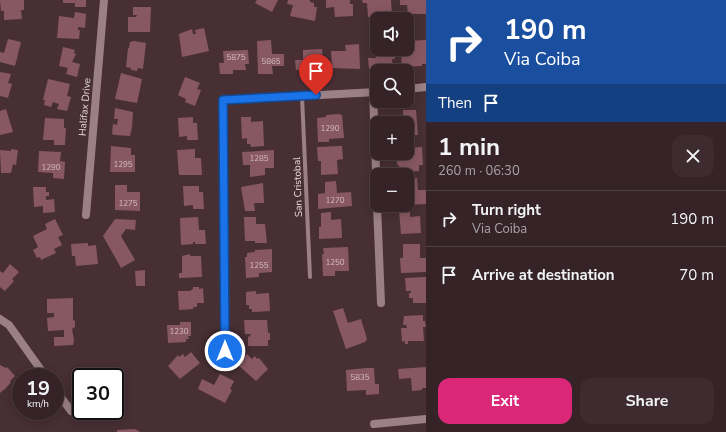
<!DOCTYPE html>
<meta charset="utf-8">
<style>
body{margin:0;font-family:"Nunito Sans",sans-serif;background:#3d2b2f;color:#f1f3f6;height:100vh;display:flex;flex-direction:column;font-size:15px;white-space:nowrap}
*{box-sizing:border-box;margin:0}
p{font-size:13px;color:#aaa4a7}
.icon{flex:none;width:22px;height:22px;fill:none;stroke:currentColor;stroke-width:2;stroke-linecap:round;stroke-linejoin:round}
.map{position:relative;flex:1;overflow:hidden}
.panel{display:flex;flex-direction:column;background:#352327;width:300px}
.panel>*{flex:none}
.guide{background:#1a4fa0;color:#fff;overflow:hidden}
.controls{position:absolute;left:370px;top:12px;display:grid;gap:8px}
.controls a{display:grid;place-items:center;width:44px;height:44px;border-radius:8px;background:#352327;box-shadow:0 2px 10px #0003,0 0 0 1px #4f4044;font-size:20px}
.speed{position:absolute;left:12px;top:368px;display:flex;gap:8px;font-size:20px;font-weight:700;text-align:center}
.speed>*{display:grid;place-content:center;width:52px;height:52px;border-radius:50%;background:#352327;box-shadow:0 2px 10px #0003,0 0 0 1px #4f4044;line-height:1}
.speed small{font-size:10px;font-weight:400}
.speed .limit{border:2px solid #111;border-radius:6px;background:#fff;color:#111}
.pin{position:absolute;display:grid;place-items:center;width:34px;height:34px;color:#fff;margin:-41px -17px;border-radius:50% 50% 50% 0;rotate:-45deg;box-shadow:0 0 4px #0007}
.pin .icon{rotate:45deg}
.me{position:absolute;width:44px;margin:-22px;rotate:0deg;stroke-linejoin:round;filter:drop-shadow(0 0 3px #0008)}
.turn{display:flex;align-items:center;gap:14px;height:84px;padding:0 12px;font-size:18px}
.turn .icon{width:52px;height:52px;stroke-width:2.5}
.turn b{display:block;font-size:28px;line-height:34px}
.then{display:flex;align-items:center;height:38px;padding:0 12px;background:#0003;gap:8px;font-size:15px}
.round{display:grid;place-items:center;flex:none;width:42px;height:42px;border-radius:12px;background:#3d2b2f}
.head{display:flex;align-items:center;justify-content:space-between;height:68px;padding:0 12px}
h1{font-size:24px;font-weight:700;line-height:30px}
.cta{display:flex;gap:8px;margin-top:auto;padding:8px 12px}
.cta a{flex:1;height:46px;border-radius:12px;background:#db2777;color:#fff;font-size:16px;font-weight:700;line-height:46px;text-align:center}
.cta a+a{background:#3d2b2f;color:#f1f3f6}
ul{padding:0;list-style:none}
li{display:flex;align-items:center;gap:12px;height:56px;padding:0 12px;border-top:1px solid #4f4044}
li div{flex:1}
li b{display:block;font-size:15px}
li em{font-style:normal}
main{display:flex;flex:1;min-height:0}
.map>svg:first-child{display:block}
.building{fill:#885862}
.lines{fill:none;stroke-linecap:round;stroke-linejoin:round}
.lane{stroke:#9b8085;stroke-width:4}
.street{stroke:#9b8085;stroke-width:8}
.route-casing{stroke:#114b97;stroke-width:10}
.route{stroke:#1a73e8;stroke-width:7}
.labels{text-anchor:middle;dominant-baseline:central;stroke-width:3;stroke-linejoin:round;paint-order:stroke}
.number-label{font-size:8px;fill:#d2bbc0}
.street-label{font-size:10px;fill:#ebdcdf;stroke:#472f34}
</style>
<main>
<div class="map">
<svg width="426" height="432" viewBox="0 0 426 432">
<rect width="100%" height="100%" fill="#472f34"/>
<!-- building -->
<path class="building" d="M0,0h24v10h-3l1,9 -18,1v-9h-3z
M63,0h23v7h-11v-4h-12z
M257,0h21l-6,12 -17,-9z
M288,0h22v2l4,1v4h3l-2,14 -25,-5 3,-11 -6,-1z
M326,0h24v4h3v12l-18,1 -1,-10 -8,1z
M362,0h29l1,16 -24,1 -1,-14h-4z
M400,0h26v14h-18l-1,-9h-7z
M133,7h18l-1,25h-22v-15h8l1,-2h-4z
M75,12l11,2 -1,14 -7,-1v3h2l-1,9 -22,-1 2,-22 15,2z
M204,28l5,23 -27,6 -3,-23 13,-5 1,5h3l-1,-4z
M8,39l13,3 -6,24 -15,-4v-10l4,1z
M271,40l1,14h12v12h-12l1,8h-15l-1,-33z
M426,40v24h-4v2l-20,1 -1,-12h4l2,-14z
M134,41l12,2 -3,26 -5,-1 -1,3 -6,-1v-2l-5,-1 2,-19h1l1,-6z
M359,44l1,25 -28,-1 -1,-17h15l-1,-6z
M63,47l12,3 -1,3 2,1 -4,8 8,2 -3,13 -11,-3 2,-6 -9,-2z
M322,49l1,12h-3v8l-24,1 -1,-10h8v-10z
M376,49h18l1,10h-3l1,11 -10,1v-3l-14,1 -1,-11h8z
M248,50l1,14h-4l1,6h-13v4h-13l-1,-11h5l-1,-12z
M0,72l11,2 -3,9 4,1 -4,14 -8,-2z
M121,73l21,6 -5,24 -22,-4z
M185,77l15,6 -3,6 4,1 -6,16 -10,-4 1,-3 -8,-4z
M48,79l22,5 -3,12 4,1 -4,14 -10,-2 2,-5 -6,-2 -2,5 -7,-2 1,-5h-2z
M115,108l18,4 -1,15 -2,9 -15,-1 -3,-1 1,-10 4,1 1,-6h-4z
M6,109l7,23 -13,3v-24z
M403,110h13l2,25h-11v-12h-8v-8h4z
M338,114l4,1 2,23 -15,1v3h-11l-1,-24 9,-1v-2z
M193,117v6h4l1,17h-11v-4l-8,1 -1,-19z
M241,117h10v5l12,-1 1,25 -13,1 -1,-3h-3v-6l-5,1z
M45,118l19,1v9h2l-1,17h-11v-5h-11z
M111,146l20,2v7h4v17h-25z
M342,146l1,13 -6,1 1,14 -17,1v-14h-3l-1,-14z
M422,147l1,18h-4v6l-12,1v-3h-8v-4h-2l-1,-12h11v-5z
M11,149l7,1 -2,15 -3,-1 -2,9h-10l-1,-23 11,1z
M195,149v9h6l1,17h-23l-2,-25z
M274,150v18h-9v7l-15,2v-12h-7l-1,-13z
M39,151l22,1 -1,9 5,1 -1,17 -11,-1v-5l-15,-1z
M417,178l1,12h8v14l-19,1v-26z
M336,181l1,12 14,-1 1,14 -34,3v-15l7,-1v-11z
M263,183l1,20h-10l1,8h-10l-4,-24z
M115,185h12v7h13v19l-25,-1z
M183,186h16v6h4l1,17h-11v-4l-9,1z
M33,187h13v5h3v4h-3v4l8,-1 1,13 -12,1v-7l-9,1z
M410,209v8l10,-1 1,17 -20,1 -2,-24z
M331,212v8l10,-1 1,19 -23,1v-12h2v-14z
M198,217l1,13h6l1,14h-11v-2h-2v2l-12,1 -1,-27z
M244,217h12v7h9l2,19h-12v-2h-10z
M55,219l8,16 -5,2 4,8 -8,4 2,4 -15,7 -1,-3 -3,1 -4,-8 5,-3 -5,-11 14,-7 -2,-5z
M115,219l21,1 -1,10 -9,-1 -5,7 14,24 -14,8 -18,-32z
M88,243v3l8,-1 2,19 -22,2 -1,-10h-3l-1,-12z
M403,244h17v14h6v14l-25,1 -1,-15h3z
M348,247l1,24h-14v5h-12l-1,-22h2l-1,-6z
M272,249v23l-13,1v4l-13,1 -1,-21h2v-4l8,-1v-2z
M190,254v2h11l1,21 -23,1v-5h3v-17z
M10,264l9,8 -7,7 2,2 -9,10 -5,-4v-16l3,2z
M145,270v16h-9l-1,-15z
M426,277v26h-13v-5h-4v-5h2v-2h-5l-1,-13z
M193,287h6v2l4,-1 1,15h-7v4h-4v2l-14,1 -1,-19h12l3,-2z
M256,291v3l13,-1 1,18 -18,1v-3h-3v-4h-3v-13z
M73,298v22l2,1v6l-3,2 2,11 -1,5 -19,1v-9h10v-7l-16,1 -1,-13 7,-1v-4h-7v-14z
M343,308l5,15 13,-4 6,20 -2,3 -19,7 -13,-38z
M423,315v6h2l1,6h-3l1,14h-16v3h-3v-3l-3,1 -1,-14h6l-1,-3h-3l1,-9z
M244,320h23l1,13h2v7h-2v6h-20v-9l2,-1 1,-2h-6z
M180,322h11v14h-3l1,3h-3v3l-18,1 -1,-18h13z
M191,352l9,11 -20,16 -12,-13 10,-11 1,2 4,-3 2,3z
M247,354l5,5 3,-3 2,3 2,-1 9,11 -12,12 -19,-17z
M0,365l6,3 1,-1 8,9 -5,5 1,1 -5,6 -6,5z
M426,367v21h-4v2l-10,1 -1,-13 -12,1 -1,-10z
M366,368h8l1,16h4v10l-13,1v-5l-19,1 -1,-21z
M220,374l14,7 -4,8 2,1 -7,13 -27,-14 4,-10 12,6z
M135,429l5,3h-23v-2z"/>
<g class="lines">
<!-- lane -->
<path class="lane" d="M302,96l8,181"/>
<!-- street -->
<path class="street" d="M407,89l19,-2
M373,92l4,104
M377,205l4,98
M86,215l18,-215
M0,319l9,6 37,52
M225,351l-2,-251 154,-8
M55,389l16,22
M374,424l52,-5"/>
</g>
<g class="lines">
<!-- route casing -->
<g class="route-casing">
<path id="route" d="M225,351l-2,-251 93,-5"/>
</g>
<!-- route -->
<use href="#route" class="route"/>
</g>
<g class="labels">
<!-- number labels -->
<g class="number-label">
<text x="236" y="57">5875</text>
<text x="271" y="61">5865</text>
<text x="330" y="128">1290</text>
<text x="259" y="158">1285</text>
<text x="123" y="164">1295</text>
<text x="51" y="167">1290</text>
<text x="335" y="200">1270</text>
<text x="128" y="203">1275</text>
<text x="335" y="262">1250</text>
<text x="259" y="265">1255</text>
<text x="179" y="331">1230</text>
<text x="360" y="377">5835</text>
</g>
<!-- street labels -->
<g class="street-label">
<text transform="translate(85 107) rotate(-85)">Halifax Drive</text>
<text transform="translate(298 187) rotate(-92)">San Cristobal</text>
</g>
</g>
</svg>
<div class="controls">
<a><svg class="icon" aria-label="sound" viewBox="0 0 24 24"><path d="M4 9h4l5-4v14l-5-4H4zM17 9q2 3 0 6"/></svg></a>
<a><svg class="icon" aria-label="search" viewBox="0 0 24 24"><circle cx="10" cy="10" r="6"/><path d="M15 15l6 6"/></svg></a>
<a>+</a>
<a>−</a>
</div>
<div class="speed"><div>19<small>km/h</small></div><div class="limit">30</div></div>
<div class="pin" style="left:316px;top:95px;background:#d93025"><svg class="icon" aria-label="arrive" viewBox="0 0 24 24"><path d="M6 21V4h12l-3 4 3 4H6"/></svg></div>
<svg class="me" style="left:225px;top:351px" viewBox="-20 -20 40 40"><circle r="17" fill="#1a73e8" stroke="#fff" stroke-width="3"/><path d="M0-11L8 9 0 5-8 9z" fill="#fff"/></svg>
</div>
<section class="panel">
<div class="guide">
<div class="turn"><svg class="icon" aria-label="right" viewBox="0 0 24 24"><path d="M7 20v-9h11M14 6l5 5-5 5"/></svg><div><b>190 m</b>Via Coiba</div></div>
<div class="then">Then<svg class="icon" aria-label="arrive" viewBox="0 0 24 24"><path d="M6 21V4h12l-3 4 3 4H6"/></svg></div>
</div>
<div class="head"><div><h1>1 min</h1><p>260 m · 06:30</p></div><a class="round"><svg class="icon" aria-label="close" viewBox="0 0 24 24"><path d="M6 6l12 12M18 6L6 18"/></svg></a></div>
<ul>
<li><svg class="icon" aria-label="right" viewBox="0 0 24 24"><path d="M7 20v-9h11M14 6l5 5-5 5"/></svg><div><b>Turn right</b><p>Via Coiba</p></div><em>190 m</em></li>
<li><svg class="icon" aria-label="arrive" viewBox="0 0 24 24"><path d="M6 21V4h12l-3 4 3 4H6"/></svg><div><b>Arrive at destination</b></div><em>70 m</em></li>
</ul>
<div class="cta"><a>Exit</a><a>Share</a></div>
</section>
</main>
